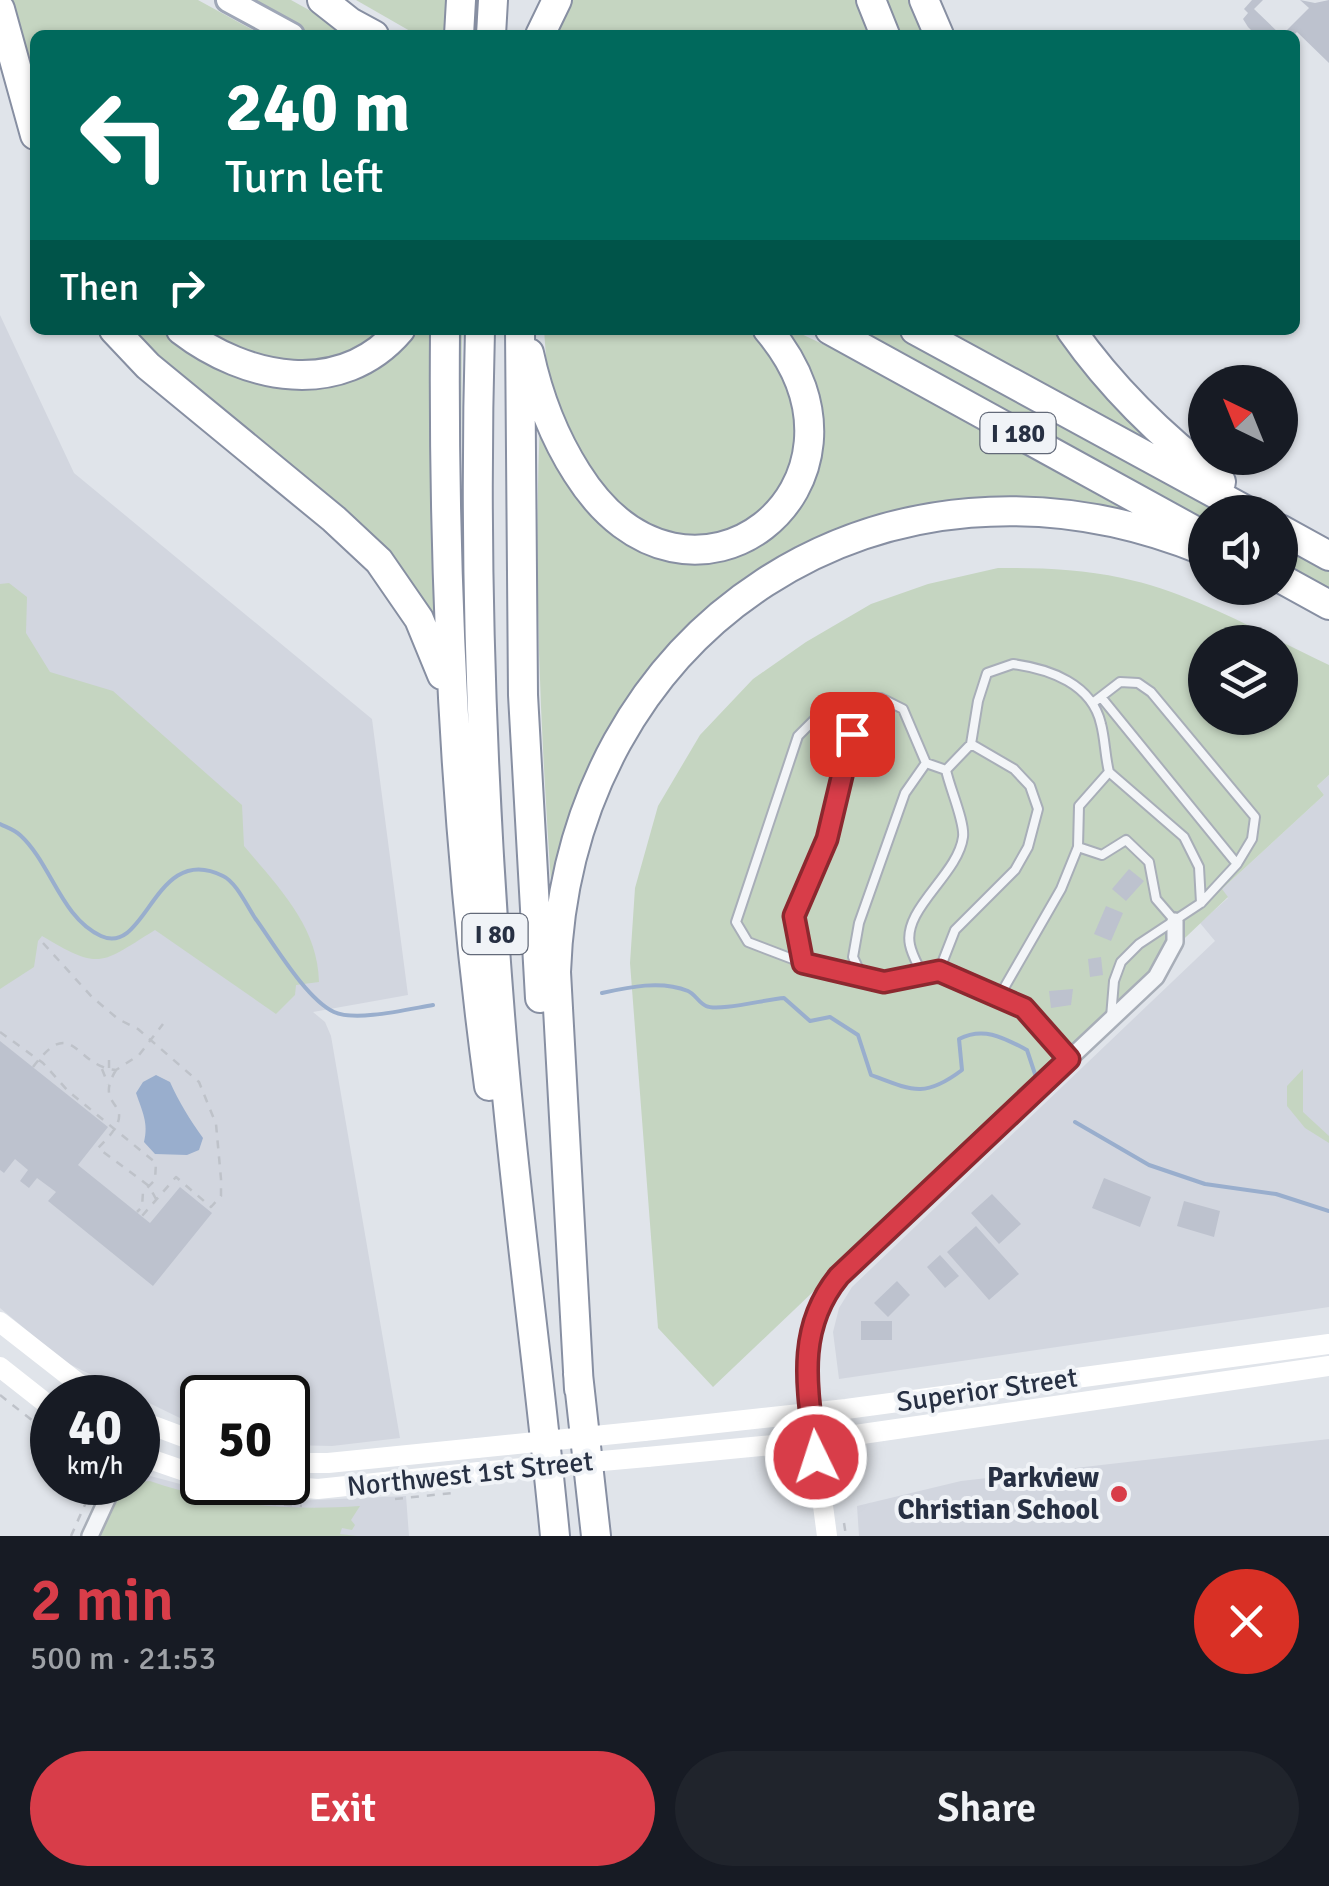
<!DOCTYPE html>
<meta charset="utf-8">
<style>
body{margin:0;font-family:Signika,sans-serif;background:#20242c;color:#f1f3f6;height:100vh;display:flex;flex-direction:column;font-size:38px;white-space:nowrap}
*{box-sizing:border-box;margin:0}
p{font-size:32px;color:#9ea1a6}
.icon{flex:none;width:55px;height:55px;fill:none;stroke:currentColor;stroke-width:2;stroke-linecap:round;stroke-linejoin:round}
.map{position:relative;height:1536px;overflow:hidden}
.details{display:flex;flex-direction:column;background:#171b24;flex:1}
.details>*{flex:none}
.banner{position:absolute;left:30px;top:30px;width:1270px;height:305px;border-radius:15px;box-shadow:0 2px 8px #0004;background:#00695c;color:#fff;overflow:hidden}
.needle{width:65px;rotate:317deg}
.controls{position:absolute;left:1188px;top:365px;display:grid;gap:20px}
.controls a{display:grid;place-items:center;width:110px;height:110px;border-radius:50%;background:#171b24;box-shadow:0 2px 8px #0004;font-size:50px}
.speed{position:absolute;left:30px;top:1375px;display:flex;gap:20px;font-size:50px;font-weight:700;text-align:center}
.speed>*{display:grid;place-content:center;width:130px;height:130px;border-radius:50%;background:#171b24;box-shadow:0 2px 8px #0004;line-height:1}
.speed small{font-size:25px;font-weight:400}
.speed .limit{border:5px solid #111;border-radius:15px;background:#fff;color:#111}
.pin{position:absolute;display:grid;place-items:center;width:85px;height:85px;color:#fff;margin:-42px;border-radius:20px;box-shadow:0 5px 15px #0006}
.me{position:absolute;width:110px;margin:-55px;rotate:356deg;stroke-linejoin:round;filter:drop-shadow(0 0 8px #0008)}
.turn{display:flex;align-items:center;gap:35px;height:210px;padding:0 30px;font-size:45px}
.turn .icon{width:130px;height:130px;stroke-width:2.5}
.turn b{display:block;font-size:70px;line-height:85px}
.then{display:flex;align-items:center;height:95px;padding:0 30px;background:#0003;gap:20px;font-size:38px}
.round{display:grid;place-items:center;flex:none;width:105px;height:105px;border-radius:52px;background:#20242c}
.head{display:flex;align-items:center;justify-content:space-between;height:170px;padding:0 30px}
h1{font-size:60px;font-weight:600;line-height:75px;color:#d83d49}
.cta{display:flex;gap:20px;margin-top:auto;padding:20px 30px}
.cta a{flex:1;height:115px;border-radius:60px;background:#d83d49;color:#fff;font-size:40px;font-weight:600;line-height:115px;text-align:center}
.cta a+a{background:#20242c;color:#f1f3f6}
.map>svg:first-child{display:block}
.built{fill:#d2d6df}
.green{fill:#c5d5c1;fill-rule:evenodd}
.water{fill:#99aecd}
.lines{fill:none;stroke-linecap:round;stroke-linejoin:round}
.stream{stroke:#99aecd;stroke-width:4}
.building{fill:#bdc2ce}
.service-casing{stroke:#a8aeb8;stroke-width:12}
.minor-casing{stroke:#a8aeb8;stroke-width:20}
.primary-casing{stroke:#9fa7b7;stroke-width:28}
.motorway-casing{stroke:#878fa2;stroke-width:32}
.path{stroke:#bec2c9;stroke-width:2.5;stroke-dasharray:8 8;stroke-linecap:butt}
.service{stroke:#f3f5f8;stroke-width:8}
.minor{stroke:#f3f5f8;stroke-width:15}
.secondary{stroke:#fff;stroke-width:20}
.primary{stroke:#fff;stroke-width:22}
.motorway{stroke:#fff;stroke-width:28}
.secondary-bridge{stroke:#fff;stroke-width:20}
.route-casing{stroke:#8c282f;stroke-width:25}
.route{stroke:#d83d49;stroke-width:18}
.poi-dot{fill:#d83d49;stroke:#f0f3f7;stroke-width:4}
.labels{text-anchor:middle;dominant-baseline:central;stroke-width:8;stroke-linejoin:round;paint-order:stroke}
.shield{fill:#f0f3f7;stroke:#636a79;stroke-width:2.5}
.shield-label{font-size:25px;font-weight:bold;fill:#273043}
.street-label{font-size:28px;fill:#273043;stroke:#f0f3f7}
.poi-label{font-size:28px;font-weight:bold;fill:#273043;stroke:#f0f3f7;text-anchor:end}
</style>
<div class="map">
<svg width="1329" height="1536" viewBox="0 0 1329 1536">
<rect width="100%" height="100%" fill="#e0e4ea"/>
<!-- built -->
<path class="built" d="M0,315l74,158 298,246 36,276 -95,17 12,10 6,14 69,402 -68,8 -44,-1v-47h-86v27l-20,-6 -117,-57 -65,-54z
M1329,775v532l-490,72 -6,-47 6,-24 13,-21 363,-346 -15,-18 28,-25 -7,-8 103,-95 -7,-9z
M1329,1439v97h-470l-2,-30 104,-25z
M139,1473l90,24 41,5 136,-6 3,40h-298l27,-54z"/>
<!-- green -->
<path class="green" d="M2,0h196l64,35h-227v84z
M246,0h45l63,35h-45z
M356,0h90l-1,35h-28z
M566,0h291l14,35h-312z
M879,0h38l14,35h-39z
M119,330h48l37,27 92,26 113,-53h25l6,329 -29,-54z
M196,330h189l-57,34 -60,-2z
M452,330h10l-2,257z
M544,330h207l26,30 16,32 6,44 -12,44 -34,40 -27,14 -61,4 -29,-14 -47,-45 -41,-97z
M779,330h14l42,20 311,172 -51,-11 -261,28 -183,140 -93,217 -6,1c-11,-159 -19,-317 -12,-476l33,64 127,71 111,-84z
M850,330h46l332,182h-23v14z
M943,330h121l98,120z
M1280,542l49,27v25l-49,-27z
M998,568c42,0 82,1 124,10 72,15 141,56 207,87v110l-12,11 7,9 -102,94 6,8 -515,490 -55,-59 -28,-365 5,-75 23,-82 42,-71 53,-56 53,-37 65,-38 57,-20zM1205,642h75v76h-75z
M9,583l18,14 -1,36 24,39 63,19 129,114 2,41c34,41 74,80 75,136l-23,3 -1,10 -19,19 -121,-84c-55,34 -54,41 -113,6l-4,5 -4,26 -34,22v-405z
M1303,1069v43l26,24v7l-24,-15 -18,-22v-20z
M150,1481c69,24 137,30 210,25l-9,14 4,5 -3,5 -10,-2 -2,6 17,2h-257l25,-53z"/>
<!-- water -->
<path class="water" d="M156,1075l14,7c9,20 20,38 33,56l-4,12 -12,5 -32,-1 -11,-12c5,-19 -2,-31 -8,-49l7,-11z"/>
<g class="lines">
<!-- stream -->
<path class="stream" d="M0,824c6,3 15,6 20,11 31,28 41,83 81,101 46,21 53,-95 122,-60 13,6 24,30 32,42 19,26 51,81 79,94 22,10 75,-3 99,-7
M602,993c27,-6 59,-13 86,-2 7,3 11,12 18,15 12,6 61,-7 78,-8l26,23 20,-4 28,18 13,40c42,16 54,23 91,-5l-3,-31c25,-13 45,-1 68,11l9,27
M1075,1122l74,43 56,19 71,10 53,17"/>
</g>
<!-- building -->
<path class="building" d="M1252,0h11l-9,9 27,26h-25l-8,-8 -5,-8 5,-6 -4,-4z
M1300,0l15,3 14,-3v63l-32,-31 -3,3h-12l27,-27z
M1129,869l15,12 -18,20 -14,-12z
M1106,906l17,7 -12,28 -17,-7z
M1101,957l2,18 -13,2 -2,-18z
M1073,989l-2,16 -20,3 -2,-17z
M0,1041l108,86 -30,38 72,58 30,-36 32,26 -59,73 -105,-85 8,-9 -19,-14 -8,10 -9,-7 8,-11 -13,-11 -11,14 -4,-3z
M1104,1178l47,19 -11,30 -48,-19z
M992,1194l29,30 -22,20 -28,-31z
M1184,1201l36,10 -6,26 -37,-11z
M976,1226l43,48 -30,26 -42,-48z
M940,1255l19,21 -14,12 -18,-21z
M897,1281l13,14 -22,22 -14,-14z
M861,1321h31v19h-31z"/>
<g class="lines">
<!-- service casing -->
<g class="service-casing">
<path id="service" d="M1013,664c37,5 79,20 88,60 4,15 4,32 8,48l-30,34 -1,41 -17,42 -61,106 -61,-24 -56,10 -80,-18 -55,-21 -12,-20 62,-186 25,-25 37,-10 21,-3 22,11 23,54 20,7 25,-26 7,-43 9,-28z
M1101,697l136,167
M1094,702l26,-20 18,1 13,9 104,125 -3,22 -15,25 -36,39 -62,41 -18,18 -7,19 -3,36
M1109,772l75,65 15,30 2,36
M1078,847l24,8 24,-15 23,22 7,37 19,22
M803,963l-9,-47 33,-77 33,-138
M939,971l16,-41 60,-60 13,-23 10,-38 -8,-23 -16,-17 -43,-25
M922,974c-4,-9 -10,-19 -12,-29 -8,-36 48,-70 53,-108 2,-15 -13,-48 -17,-67
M862,976l-9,-19 6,-34 46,-130 21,-30
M1000,995l24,14 45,50"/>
</g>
<!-- minor casing -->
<g class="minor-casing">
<path id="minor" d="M812,1413c-4,-56 -11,-91 27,-137l317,-299 19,-35v-21
M90,1536l25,-54"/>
</g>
<!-- primary casing -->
<g class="primary-casing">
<path id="primary" d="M228,0l64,35"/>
</g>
<!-- motorway casing -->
<g class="motorway-casing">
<path id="motorway" d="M322,0l28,22 24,13
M871,0l14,35
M924,0l15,35
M0,9l35,126
M459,35l2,-35
M491,35l2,-35
M540,35l17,-35
M114,330l34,36 186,153 45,42 40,58 23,56
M181,330c65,50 160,69 219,0
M445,330c-2,253 10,505 44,756
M480,330c-7,244 3,490 24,733 14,158 36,315 51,473
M520,330l3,365 17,303
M830,330l367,202
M915,330l334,182
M1071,330c42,60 92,108 150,152
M529,353c9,42 25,84 48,120 112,178 321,11 191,-143
M1280,529l49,27
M1280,578l49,27
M578,1374l18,162
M579,1389l-23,-417c12,-346 328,-552 649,-421"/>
</g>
<!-- path -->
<path class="path" d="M43,943l49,54 26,22 20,10 61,53 17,42 5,55v17l-10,11 -35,-30 -34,39
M0,1032l43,31 25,28 88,72 -1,17 -12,12 -1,15 -5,5
M33,1067c41,-54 40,-1 83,3l23,-15 24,-31
M109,1068v-9
M102,1069l6,15
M116,1070c-20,33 9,32 2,52 -3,9 -13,19 -20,26l51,38 7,13
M0,1395l52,41
M837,1470l6,-15
M138,1479l13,-1
M207,1494l21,6
M395,1499l57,-6
M236,1501l66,5
M844,1523l2,13
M71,1536l24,-54"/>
<!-- service -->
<use href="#service" class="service"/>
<!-- minor -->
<use href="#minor" class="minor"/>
<!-- secondary -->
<path class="secondary" d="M0,1322l97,76
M0,1367l52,41
M138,1420l64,24
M813,1430l14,106
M644,1431l202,-22 483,-65
M138,1455l64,22
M647,1457l167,-16 515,-75
M288,1463h40l149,-15
M233,1482l85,7 161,-17"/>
<!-- primary -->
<use href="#primary" class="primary"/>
<!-- motorway -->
<use href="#motorway" class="motorway"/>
<!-- secondary-bridge -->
<path class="secondary-bridge" d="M477,1448l167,-17
M479,1472l168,-15"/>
</g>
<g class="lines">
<!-- route casing -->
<g class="route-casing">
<path id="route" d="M816,1457c-8,-66 -22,-126 23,-181l230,-217 -45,-51 -85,-37 -55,11 -81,-19 -9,-47 33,-77 25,-105"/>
</g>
<!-- route -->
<use href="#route" class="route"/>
</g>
<!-- markers -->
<circle class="poi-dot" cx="1119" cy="1494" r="10"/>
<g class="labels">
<!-- shield labels -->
<g class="shield">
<rect x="980.5" y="413" width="75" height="40" rx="8"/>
<rect x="462.5" y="914" width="65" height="40" rx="8"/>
</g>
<g class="shield-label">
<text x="1018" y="433">I 180</text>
<text x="495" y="934">I 80</text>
</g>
<!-- street labels -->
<g class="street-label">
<text transform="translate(987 1390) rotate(-8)">Superior Street</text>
<text transform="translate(470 1474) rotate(-6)">Northwest 1st Street</text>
</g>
<!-- poi labels -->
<g class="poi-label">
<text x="1099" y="1478">Parkview<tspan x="1099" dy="32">Christian School</tspan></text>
</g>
</g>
</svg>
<div class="controls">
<a><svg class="needle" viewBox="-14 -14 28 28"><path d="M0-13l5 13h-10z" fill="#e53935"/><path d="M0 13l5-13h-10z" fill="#9ea1a6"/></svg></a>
<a><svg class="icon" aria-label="sound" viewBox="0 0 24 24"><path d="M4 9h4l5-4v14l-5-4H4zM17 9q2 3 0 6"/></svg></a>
<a><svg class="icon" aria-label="layers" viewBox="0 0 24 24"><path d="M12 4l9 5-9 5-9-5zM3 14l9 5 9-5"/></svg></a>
</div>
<div class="speed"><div>40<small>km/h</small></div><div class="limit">50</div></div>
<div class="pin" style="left:852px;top:734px;background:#d93025"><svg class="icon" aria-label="arrive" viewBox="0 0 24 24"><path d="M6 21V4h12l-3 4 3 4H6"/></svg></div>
<svg class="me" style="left:816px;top:1457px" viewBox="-20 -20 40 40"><circle r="17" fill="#d83d49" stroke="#fff" stroke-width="3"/><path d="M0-11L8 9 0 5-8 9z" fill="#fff"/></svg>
<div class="banner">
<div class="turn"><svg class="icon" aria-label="left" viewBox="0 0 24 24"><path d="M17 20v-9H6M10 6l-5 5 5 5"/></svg><div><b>240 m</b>Turn left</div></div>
<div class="then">Then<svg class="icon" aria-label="right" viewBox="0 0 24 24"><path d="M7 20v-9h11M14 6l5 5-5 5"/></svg></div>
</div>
</div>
<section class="details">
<div class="head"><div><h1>2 min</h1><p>500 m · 21:53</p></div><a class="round" style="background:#d93025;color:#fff"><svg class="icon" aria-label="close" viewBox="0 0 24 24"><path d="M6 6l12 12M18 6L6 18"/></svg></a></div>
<div class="cta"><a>Exit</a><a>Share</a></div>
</section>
